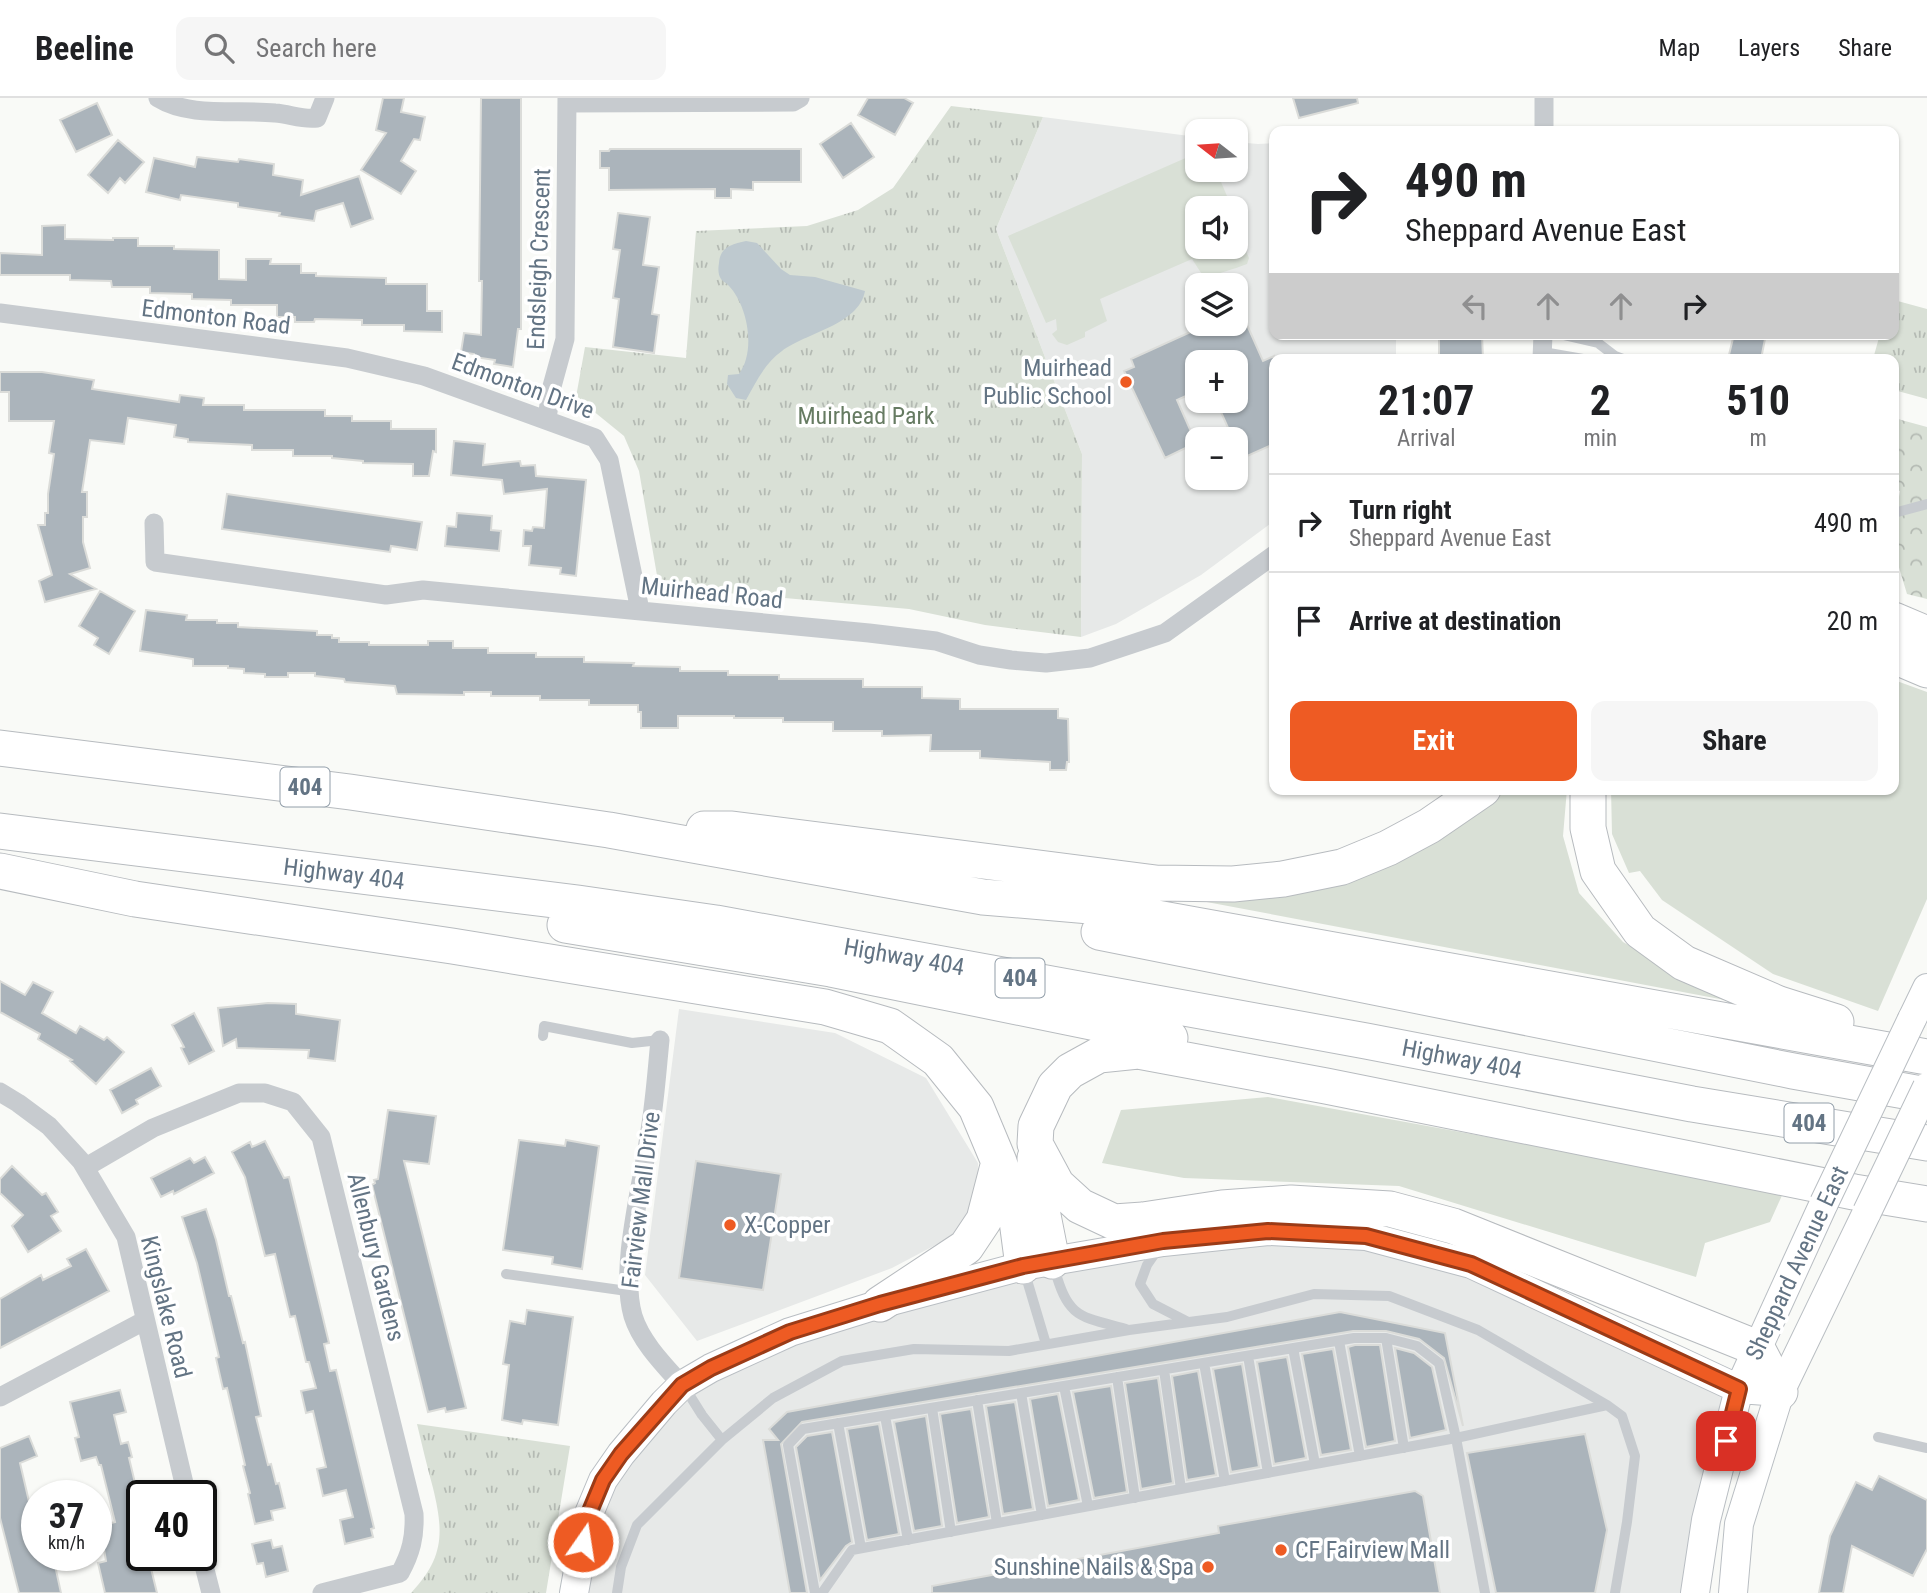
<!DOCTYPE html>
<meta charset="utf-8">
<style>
body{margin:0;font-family:"Roboto Condensed",sans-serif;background:#f6f6f6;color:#202124;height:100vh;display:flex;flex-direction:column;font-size:26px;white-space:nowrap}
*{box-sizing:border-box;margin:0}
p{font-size:23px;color:#757577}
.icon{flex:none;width:38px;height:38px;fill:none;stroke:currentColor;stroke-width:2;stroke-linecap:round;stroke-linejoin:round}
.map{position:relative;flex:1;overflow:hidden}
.panel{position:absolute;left:1269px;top:256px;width:630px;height:441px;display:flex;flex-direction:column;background:#fff;border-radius:14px;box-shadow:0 2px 5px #0004}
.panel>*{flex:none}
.hud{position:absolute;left:1269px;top:28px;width:630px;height:214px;border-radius:14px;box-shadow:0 2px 5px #0004;background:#fff;color:#202124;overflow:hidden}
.needle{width:46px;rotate:287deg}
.fabs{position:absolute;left:1185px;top:21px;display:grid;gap:14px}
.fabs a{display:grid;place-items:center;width:63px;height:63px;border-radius:14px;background:#fff;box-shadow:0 2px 5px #0004;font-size:35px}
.speed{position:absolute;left:21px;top:1382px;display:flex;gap:14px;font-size:35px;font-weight:700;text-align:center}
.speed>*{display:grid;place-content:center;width:91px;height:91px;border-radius:50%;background:#fff;box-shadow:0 2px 5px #0004;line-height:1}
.speed small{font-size:18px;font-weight:400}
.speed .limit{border:4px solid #111;border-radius:10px;background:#fff;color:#111}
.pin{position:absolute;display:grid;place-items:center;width:60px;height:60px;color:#fff;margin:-30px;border-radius:14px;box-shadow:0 4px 10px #0006}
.me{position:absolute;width:77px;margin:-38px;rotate:13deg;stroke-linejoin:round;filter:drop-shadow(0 0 5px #0008)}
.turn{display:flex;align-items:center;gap:24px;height:147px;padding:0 21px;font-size:32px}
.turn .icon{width:91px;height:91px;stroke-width:2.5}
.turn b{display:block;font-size:49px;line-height:60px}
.lanes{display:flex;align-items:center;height:66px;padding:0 21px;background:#0003;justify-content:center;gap:35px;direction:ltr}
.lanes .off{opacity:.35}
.eta{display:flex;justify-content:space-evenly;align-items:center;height:119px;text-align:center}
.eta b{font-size:42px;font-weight:700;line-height:49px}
.primary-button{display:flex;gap:14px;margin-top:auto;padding:14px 21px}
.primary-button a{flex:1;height:80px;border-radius:14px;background:#ee5b23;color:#fff;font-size:28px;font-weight:700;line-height:80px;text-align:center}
.primary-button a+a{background:#f6f6f6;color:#202124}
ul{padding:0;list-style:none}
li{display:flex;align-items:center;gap:21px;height:98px;padding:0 21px;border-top:2px solid #e0e0e0}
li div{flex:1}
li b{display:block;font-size:26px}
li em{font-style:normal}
header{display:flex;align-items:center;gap:42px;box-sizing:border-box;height:98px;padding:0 35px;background:#fff;border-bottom:2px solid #e0e0e0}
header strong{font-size:33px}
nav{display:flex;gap:38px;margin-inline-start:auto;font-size:24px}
.search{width:490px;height:63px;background:#f6f6f6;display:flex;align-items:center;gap:18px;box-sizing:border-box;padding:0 24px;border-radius:14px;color:#757577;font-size:26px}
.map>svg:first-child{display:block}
.built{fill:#e7e9e8;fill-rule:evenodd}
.green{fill:#d9e0d6}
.forest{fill:url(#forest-crowns)}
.park{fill:url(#park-tufts)}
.water{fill:#bec9cf}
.building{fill:#abb4bb;stroke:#dbdcd9;stroke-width:2}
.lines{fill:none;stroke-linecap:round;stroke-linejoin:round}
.secondary-casing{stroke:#b9bec3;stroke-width:30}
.highway-casing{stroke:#b7bbbf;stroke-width:37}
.lane{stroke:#c7cbcf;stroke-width:10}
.street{stroke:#c7cbcf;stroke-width:19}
.secondary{stroke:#fff;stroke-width:28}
.highway{stroke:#fff;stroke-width:35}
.secondary-bridge-casing{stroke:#b9bec3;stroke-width:30;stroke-linecap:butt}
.secondary-bridge{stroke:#fff;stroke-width:28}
.route-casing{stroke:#9b3b17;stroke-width:18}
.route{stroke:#ee5b23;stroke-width:12}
.poi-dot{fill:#ee5b23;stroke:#fff;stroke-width:2.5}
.labels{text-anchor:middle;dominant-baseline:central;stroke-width:7;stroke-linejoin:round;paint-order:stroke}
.shield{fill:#fff;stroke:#929ea9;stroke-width:2}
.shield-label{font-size:23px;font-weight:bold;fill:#637484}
.street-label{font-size:24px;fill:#637484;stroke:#fff}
.poi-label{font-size:24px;fill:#637484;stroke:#fff;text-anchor:end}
.park-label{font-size:24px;fill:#667b62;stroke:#fff}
</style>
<header>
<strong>Beeline</strong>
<div class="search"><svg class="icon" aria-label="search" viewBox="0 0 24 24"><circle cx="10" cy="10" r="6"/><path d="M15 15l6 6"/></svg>Search here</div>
<nav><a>Map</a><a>Layers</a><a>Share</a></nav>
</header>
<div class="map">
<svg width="1927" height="1495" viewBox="0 0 1927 1495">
<defs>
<pattern id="forest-crowns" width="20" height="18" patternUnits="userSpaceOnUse" patternTransform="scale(1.75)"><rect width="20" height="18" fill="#d9e0d6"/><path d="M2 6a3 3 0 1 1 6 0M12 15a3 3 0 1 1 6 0" fill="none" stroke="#b4bab3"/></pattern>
<pattern id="park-tufts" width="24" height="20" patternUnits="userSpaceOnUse" patternTransform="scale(1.75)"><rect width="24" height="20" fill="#d9e0d6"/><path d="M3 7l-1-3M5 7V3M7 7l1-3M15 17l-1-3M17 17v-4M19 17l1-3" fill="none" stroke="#b4bab3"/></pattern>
</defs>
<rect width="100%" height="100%" fill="#f9faf7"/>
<!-- built -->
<path class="built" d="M1043,19l154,20v33h39v-28l22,2 16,-1v191h122v25h-122v162l-73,54 -85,49 -35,13 1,-183 -86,-225zM1197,110h39v39h-39zM1197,187h39v39h-39zM1197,264h39v39h-39zM1197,341h39v39h-39z
M679,911l156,24 91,45 52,85 -1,44 -15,24 -70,37 -195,73 -52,-66z
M1366,1138l373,153 -44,204h-1121l29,-113 108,-112 312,-102z"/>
<!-- green -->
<path class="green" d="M1197,55v17h19l16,38h-35v39l39,-1 9,3 4,9 -2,6c-15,6 -27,8 -42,15l-13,-20 -92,40 7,22 -22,11v5l-18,8 -9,-3 -6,-8 5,-4 -1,-11 -10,4 -38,-87z
M1894,582l33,12v207l-49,112 -105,-37 -111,-74 -22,-29 -11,2 -17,-39 -1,-45h283z
M1503,691h64l-4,47 16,57 44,49 102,58 -529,-100 111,-13 83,-21 94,-57z
M1268,999l516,94 -14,31 -65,21 -9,34 -297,-91 -215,-8 -82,-15 19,-53z"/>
<!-- forest -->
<path class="forest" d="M1894,320l33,9v172l-20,-5 -13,-43v-26l6,-34 -6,-1z"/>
<!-- park -->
<path class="park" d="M951,8l92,11 -47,112 86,225 -1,183 -96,-12 -76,-16 -250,-22 -20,-116 -15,-35 -48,-39 9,-50 101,11 10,-127 111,-5 51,-16 35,-22z
M1894,202l33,9v90l-33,-9v-31h-21l7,-25h14z
M417,1326l153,22 -24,147h-135c33,-35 33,-60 22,-105 -6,-22 -11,-43 -16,-64z"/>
<!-- water -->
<path class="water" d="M746,143l11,2 24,26 9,6 25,2 50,14c-6,34 -60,42 -83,60 -17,12 -26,31 -36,49l-10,-2 -9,-14 1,-9 11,-1c17,-23 9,-68 -10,-88 -2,-3 -6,-4 -8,-7 -3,-4 -3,-11 -2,-16 1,-16 13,-19 27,-22z"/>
<!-- building -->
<path class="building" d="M383,0h21l-3,14 24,5 -5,23 -6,-1 -13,22 15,10 -15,23 -40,-24 25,-37 -10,-3z
M481,0h40v231h-3l-5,38 -19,-3 1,-4 -21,-3v-3l-13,-2 3,-19 17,2 1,-54h-3z
M868,0h36l9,5 -18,32 -37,-20z
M1293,0h64l1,5 -59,15z
M97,5l15,32 -36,17 -16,-32z
M851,25l23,34 -31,21 -23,-34z
M118,42l26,22 -19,21 -5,-5 -12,15 -20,-18z
M610,51h191v33h-48v8l-22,-1v9h-16v-9l-106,1v-22h-9v-17h9z
M197,59l41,5 1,-3 35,5 -1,11 30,5 -2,15 58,-19 14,43 -22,8 -8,-24 -27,8 -2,10 -35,-5 1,-3 -42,-6v-4l-57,-8 -1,5 -34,-8 8,-34 41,9z
M618,115l32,4 -7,48 16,2 -7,47 7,1 -5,38 -41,-6 6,-48 -6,-1 7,-48 -7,-1z
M65,127v14l48,1v-2h25v8h36v3l45,1v29l27,1v-21h25l-1,5h31v9h15v3l70,2v6h41v27h15v21l-38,-1v-6h-42v-5l-47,-1 -1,3h-19v-5h-18v-12h-46v-5l-39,-1v-5l-42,-1v-6h-38l-1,-6 -41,-1v-5h-70v-22l42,2v-29z
M1244,220l19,43 11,-5v88l-38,17v-22h-3l-17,-38h20v-39h-39v29l-20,9 19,43 -31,15 -41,-87 10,-4 -3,-8 77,-35h28v-3z
M1439,236h43l1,25h-44z
M1734,236h32l-5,25h-33z
M0,274h42l52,8 -2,9 87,13 1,-7 24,3 -1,7h41v5h81v6h27v5h39v8h45v23l-3,-1 -4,25h-16v-12l-50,-1v-2l-31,-3v-2h-39v-6h-41v-5l-64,-3v-3l-14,-2 2,-12 -48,-7 -4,26 -34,-4 -8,52h5v25h-4v25l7,26 -20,6 26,15 -51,13 -6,-21 13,-6 -14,-50h7v-12h3v-19l6,-40 -5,-1 5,-32h-45v-29h-9z
M454,343l31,3 -2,21 37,-4 1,5 14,-1 1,11 50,4 -10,96 -16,-2 1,-6 -32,-3 2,-19h-8l1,-16 8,1 1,-4 11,1 3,-39 -43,5 -2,-14 -51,-5z
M227,396l195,28 -5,28 -26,-4 -1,6 -168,-23z
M457,415l35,3 -1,14 10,1 -2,20 -54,-5 2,-20 9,1z
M100,493l35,20 -26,43 -15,-9 4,-7 -19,-12z
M146,512l41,5 -1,5h31v3h21v4l79,4v4h15v3h7v4h30v3h59v-4h25v7h35v5h48v4h48v5l50,1 -1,3 47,1v4h48v4h51v4h84v8h59v11l38,1v10h98v9l10,1 1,43h-2l-1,8h-16v-8l-70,-4v-7h-50l1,-16 -49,1v-5h-49v-9h-50v-4h-49v-2h-56v12h-37v-16h-3v-7h-49v-5h-49v-4h-49v-4h-27v3l-67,-1 -2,-8 -50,-4 -1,-3 -29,-3v-3h-27v4h-23v-3l-21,-1v-4l-16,-1v-2h-35v-7l-53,-8z
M0,883l25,14 8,-13 20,10 -11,21 34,20 4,-7 24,14 3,-3 17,15 -28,32 -26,-23 2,-1 -34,-21 2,-5 -40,-22z
M268,905l28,1v10l44,6 -5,41 -27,-3 1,-8 -72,-2 -1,-9 -13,7 -5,-38z
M194,915l20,38 -25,13 -8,-16 3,-1 -12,-22z
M151,970l10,18 -25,14 2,4 -16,9 -12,-23z
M388,1012l48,6 -7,48 -25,-3 62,247 -20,4 -1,-4 -17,4 -56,-227 3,-2 -1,-3 4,-1z
M519,1042l46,6 1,-6 33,6 -17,123 -30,-5 1,-7 -50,-7z
M265,1043l19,37 5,-1 40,166 -5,1 6,27 6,-1 38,158 -3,1 2,8 -28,7 -5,-24 13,-3 -7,-27 -23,6 -6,-27 9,-2 -13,-56 -7,2 -5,-22 15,-3 -7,-26h-3l-11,-46 -5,1 -15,-63 -10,2 -20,-79 -13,-25 18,-10 2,5z
M205,1059l9,16 -40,21 -1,-3 -12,6 -10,-19 39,-20 4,5z
M696,1063l85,13 -18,116 -84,-12z
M12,1068l30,29 4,-2 12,19 -7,4 10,15 -33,21 -16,-26 11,-11 -23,-22v-14z
M206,1111l10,31 13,56h2l12,47 2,-1 16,74 -5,1 12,48 3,-1 5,20 3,-1 6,25 -14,3 2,9 -18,4 -7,-30 2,-1 -7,-27 2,-1 -18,-77 -4,1 -7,-31 3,-1 -22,-94 -15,-46z
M86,1151l23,42 -109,57v-49l41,-24 2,5 28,-14 -4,-7z
M527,1212l46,7 -15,108 -35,-5 -1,4 -20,-4 7,-55 -6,-1 7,-43 15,3z
M1340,1214l105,21 18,93 -19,-68 -25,-19 -33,-8h-33l-551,91 -21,22 26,149h-17l-27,-153h15l-9,-11 18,-17z
M1355,1247h25l15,96 -29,6 -18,-100z
M1395,1250l19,5 18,14 14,63 -36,8z
M1333,1251l18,101 -30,5 -19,-101z
M1287,1259l19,101 -32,6 -17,-102z
M1242,1266l17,103 -28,5 -18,-103z
M1198,1273l18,104 -29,5 -15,-104z
M1158,1280l15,105 -32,6 -16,-106z
M1111,1288l16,106 -33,6 -21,-106z
M120,1292l6,22 -12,3 7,29 7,-2 4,15 -3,1 6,25 -4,1 11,47v25h6l9,37h-52l-7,-30 8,-2 -6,-35 15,-4 -14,-57h-2l-3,-8 -15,4 -6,-23 4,-1 -9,-35z
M1058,1296l21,106 -31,6 -18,-107z
M1015,1304l18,107 -30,5 -17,-108z
M971,1311l18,108 -32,6 -17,-109z
M926,1318l16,110 -28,5 -20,-109z
M879,1326l20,110 -32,6 -20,-111z
M832,1334l20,110 -6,4 -26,34 -24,-133 11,-11z
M1585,1336l22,96 -12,63h-99l-29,-140z
M29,1338l8,20 -17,7 11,47h-3l9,46h16l8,37h-42l-19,-75v-70z
M1879,1378l48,24v49l-14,27 -61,-30 -9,47h-24l11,-57 26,-54 16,8z
M1415,1393l8,5 17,97h-508v-7l287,-53 -1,-7z
M271,1442l2,8 9,-2 6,25 -22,6 -3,-14 -6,1 -5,-20z"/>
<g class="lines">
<!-- secondary casing -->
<g class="secondary-casing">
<path id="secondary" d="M1912,921l15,-31
M574,1495l14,-77 15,-36 18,-26 43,-51 18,-18 29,-17 79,-36 90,-28 143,-38 140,-24 105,-11 98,5 105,28 268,125 41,3
M1695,1495l11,-73 33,-131 85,-186
M1733,1495l6,-69 41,-132 87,-180"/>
</g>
<!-- highway casing -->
<g class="highway-casing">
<path id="highway" d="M1894,522l33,14
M1894,558l33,14
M0,650l350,44 259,38 374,67 107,9 837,151
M1588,691v39l10,43 42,60 44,32 95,41 57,18
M704,731h28l424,54 77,1 50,-5 59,-12 46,-19 41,-22 54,-37
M0,733l578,72 138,20 650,118 326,63 235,39
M0,773l135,28 317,47 373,61 65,19 48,34 38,47 23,55 17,51 7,53
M565,827l266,44 339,69
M1099,834l694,139 134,24
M1035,1060l1,22 16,81
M880,1206l86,-57 18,-27 15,-58
M1780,1294l-23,-44 -304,-122 -63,-17 -99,-6 -69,5 -79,12 -29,2 -34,-16 -23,-21 -22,-41 1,-18 19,-40 15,-15 29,-16 39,-4 188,35 528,106 73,12"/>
</g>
<!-- lane -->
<path class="lane" d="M1559,236l39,9 17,13 8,3
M1543,254l40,7
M1894,415l33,-9
M543,938l1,-10 88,17 28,-3
M1158,1151l-11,16 -7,19 13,20 35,18
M1054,1169c14,51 24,49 72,62
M1024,1172l22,74
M506,1176l121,17
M1386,1240l18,110
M1339,1243l21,115
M1293,1250l22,116
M1248,1258l20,117
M1204,1265l21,118
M1164,1272l17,119
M1117,1279l18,121
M1064,1288l24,120
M685,1290l17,27 20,25
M1021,1295l21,122
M977,1302l20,123
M932,1310l19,124
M885,1318l23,124
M838,1325l23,125
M1878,1339l49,11
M617,1495l4,-26 16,-42 85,-85 51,-42 69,-37 72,-12 95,2 120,-21 98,-13 87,-23 75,2 89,34 129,75 15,11 13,40 -8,66 -12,71
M815,1495l-27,-148 15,-16 551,-91h32l31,8 22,17 17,75 29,155
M822,1495l30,-43 604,-112 151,-33"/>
<!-- street -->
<path class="street" d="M158,0c32,20 80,11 117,15 15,1 27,7 42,5l8,-20
M567,5l226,-1 7,-4
M1544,33v-33
M0,215l347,45 77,18 171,62 14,22 31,150
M1542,261l1,-25
M547,321l4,-29 14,-51 2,-241
M154,425l1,39 231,33 37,-5 446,43 67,8 43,14 32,5 35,3 44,-5 75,-25 109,-78
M660,942c-3,30 -5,60 -10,90 -7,51 -31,138 -17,186 8,26 31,49 49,69
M0,994l18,11 31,23 32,35 45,76 61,259
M86,1069l67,-39 86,-35h26l28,9 28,35 93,377c1,23 -3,39 -14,59l-78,20
M0,1299l144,-76
M201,1456l10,39"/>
<!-- secondary -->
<use href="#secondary" class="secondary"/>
<!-- highway -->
<use href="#highway" class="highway"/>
<!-- secondary-bridge casing -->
<g class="secondary-bridge-casing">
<path id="secondary-bridge" d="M1824,1105l88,-184
M1867,1114l60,-125"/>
</g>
<!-- secondary-bridge -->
<use href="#secondary-bridge" class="secondary-bridge"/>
</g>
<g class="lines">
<!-- route casing -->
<g class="route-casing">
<path id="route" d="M583,1444l5,-26 15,-36 18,-26 61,-69 29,-17 79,-36 90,-28 143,-38 140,-25 105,-10 98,5 105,28 268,125 -13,52"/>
</g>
<!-- route -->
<use href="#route" class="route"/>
</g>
<!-- markers -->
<g class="poi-dot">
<circle cx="1126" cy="284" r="7"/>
<circle cx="730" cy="1127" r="7"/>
<circle cx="1281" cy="1452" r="7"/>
<circle cx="1208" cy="1469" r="7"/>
</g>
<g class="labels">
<!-- shield labels -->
<g class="shield">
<rect x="280.5" y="669.5" width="49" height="39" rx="5"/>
<rect x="995.5" y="860.5" width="49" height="39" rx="5"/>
<rect x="1784.5" y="1005.5" width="49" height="39" rx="5"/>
</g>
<g class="shield-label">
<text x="305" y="689">404</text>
<text x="1020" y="880">404</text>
<text x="1809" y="1025">404</text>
</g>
<!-- street labels -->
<g class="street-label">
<text transform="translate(539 161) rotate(-88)">Endsleigh Crescent</text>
<text transform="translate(216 219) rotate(7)">Edmonton Road</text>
<text transform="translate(523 288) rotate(20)">Edmonton Drive</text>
<text transform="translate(712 495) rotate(6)">Muirhead Road</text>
<text transform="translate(344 776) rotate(7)">Highway 404</text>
<text transform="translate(904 859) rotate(10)">Highway 404</text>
<text transform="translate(1462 961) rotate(11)">Highway 404</text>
<text transform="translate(641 1102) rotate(-83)">Fairview Mall Drive</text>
<text transform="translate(376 1159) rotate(76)">Allenbury Gardens</text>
<text transform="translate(1797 1165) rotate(-65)">Sheppard Avenue East</text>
<text transform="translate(166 1209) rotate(76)">Kingslake Road</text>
</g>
<!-- poi labels -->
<g class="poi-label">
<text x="1112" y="270">Muirhead<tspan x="1112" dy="28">Public School</tspan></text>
<text x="744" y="1127" text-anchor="start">X-Copper</text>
<text x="1295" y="1452" text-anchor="start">CF Fairview Mall</text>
<text x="1194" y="1469">Sunshine Nails &amp; Spa</text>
</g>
<!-- park labels -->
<g class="park-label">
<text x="866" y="318">Muirhead Park</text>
</g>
</g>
</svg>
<div class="fabs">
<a><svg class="needle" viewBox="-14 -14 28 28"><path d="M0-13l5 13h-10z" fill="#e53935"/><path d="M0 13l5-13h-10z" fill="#757577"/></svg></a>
<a><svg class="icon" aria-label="sound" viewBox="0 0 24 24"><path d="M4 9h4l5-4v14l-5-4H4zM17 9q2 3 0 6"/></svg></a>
<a><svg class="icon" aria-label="layers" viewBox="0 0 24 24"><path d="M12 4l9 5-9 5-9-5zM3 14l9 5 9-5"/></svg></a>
<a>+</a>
<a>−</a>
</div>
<div class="speed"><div>37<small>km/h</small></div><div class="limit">40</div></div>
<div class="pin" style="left:1726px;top:1343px;background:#d93025"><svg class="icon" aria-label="arrive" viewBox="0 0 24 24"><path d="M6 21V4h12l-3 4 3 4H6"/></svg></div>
<svg class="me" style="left:583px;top:1444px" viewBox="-20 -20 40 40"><circle r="17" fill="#ee5b23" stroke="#fff" stroke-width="3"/><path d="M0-11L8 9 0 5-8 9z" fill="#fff"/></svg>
<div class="hud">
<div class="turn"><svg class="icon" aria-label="right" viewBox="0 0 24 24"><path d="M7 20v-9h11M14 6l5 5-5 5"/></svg><div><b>490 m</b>Sheppard Avenue East</div></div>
<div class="lanes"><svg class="icon off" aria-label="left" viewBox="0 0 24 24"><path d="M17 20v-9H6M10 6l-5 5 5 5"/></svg><svg class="icon off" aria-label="ahead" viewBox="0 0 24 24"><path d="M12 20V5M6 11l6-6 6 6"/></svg><svg class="icon off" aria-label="ahead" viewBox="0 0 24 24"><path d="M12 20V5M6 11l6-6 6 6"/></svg><svg class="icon" aria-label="right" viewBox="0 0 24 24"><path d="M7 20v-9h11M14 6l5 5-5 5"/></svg></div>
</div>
<section class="panel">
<div class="eta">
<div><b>21:07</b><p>Arrival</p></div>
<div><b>2</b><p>min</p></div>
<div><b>510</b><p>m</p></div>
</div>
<ul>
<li><svg class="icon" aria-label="right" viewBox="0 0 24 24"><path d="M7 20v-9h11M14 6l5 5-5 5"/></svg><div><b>Turn right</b><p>Sheppard Avenue East</p></div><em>490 m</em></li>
<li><svg class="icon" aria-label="arrive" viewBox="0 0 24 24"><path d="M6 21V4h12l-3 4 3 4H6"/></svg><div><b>Arrive at destination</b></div><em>20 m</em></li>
</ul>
<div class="primary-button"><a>Exit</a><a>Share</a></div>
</section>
</div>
